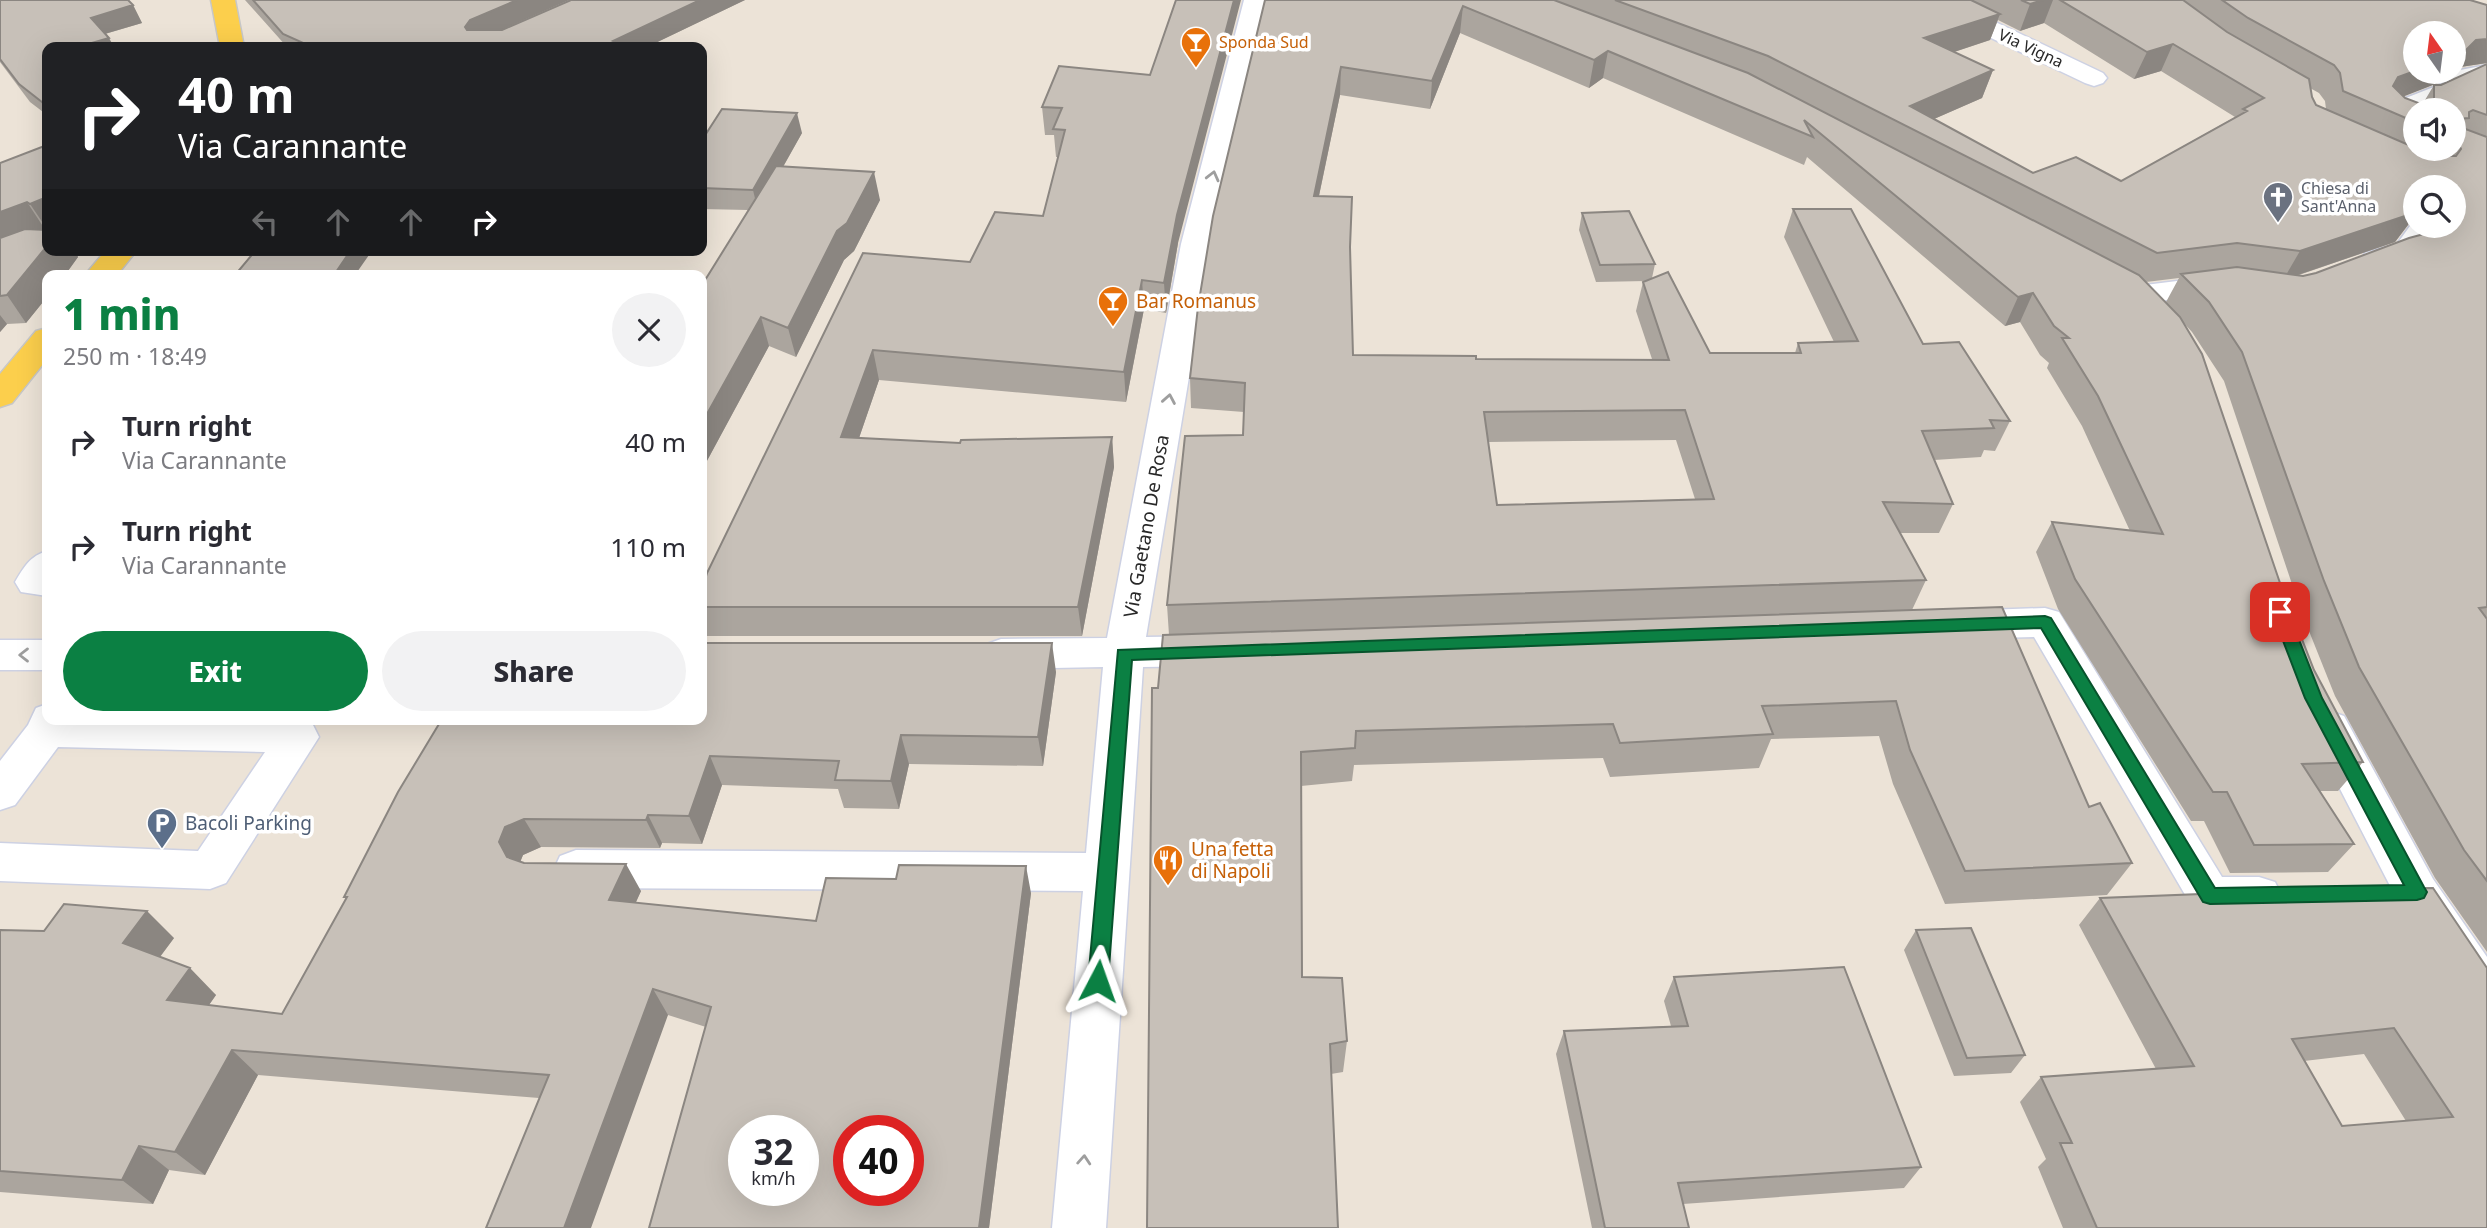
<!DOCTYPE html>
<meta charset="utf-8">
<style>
body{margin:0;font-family:"Noto Sans",sans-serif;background:#f2f2f3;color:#2b2b33;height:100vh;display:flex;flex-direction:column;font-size:26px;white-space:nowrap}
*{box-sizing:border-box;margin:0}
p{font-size:23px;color:#7c7c81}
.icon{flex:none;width:38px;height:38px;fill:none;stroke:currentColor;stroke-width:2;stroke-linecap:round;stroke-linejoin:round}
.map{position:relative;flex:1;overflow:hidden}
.drawer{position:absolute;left:42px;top:270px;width:665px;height:455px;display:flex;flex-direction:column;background:#fff;border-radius:14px;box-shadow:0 7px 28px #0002}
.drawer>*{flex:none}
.top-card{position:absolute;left:42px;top:42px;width:665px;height:214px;border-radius:14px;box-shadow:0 7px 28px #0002;background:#202124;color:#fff;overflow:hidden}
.needle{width:46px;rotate:346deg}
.controls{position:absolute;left:2403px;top:21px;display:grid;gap:14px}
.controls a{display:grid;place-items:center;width:63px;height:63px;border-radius:50%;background:#fff;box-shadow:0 7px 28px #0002;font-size:35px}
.speed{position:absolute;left:728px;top:1115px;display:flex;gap:14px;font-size:35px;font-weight:700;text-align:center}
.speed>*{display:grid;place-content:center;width:91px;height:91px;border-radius:50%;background:#fff;box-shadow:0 7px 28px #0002;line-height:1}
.speed small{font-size:18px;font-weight:400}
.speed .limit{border:10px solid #d22;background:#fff;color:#111}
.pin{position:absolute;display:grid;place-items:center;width:60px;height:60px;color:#fff;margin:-30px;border-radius:14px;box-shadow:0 4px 10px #0006}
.me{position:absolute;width:77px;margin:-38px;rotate:4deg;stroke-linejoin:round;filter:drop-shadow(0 0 5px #0008)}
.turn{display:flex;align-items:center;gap:24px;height:147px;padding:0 21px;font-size:32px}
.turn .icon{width:91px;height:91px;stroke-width:2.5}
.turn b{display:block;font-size:49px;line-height:60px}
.lanes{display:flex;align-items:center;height:66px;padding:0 21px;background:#0003;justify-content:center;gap:35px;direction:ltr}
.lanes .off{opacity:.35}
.round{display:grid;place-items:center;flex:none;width:74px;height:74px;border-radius:37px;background:#f2f2f3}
.headline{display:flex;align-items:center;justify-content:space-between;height:119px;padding:0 21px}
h1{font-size:42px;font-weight:800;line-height:52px;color:#0b8043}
.cta{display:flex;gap:14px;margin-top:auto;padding:14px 21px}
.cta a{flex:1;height:80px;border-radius:42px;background:#0b8043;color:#fff;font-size:28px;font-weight:800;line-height:80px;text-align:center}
.cta a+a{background:#f2f2f3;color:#2b2b33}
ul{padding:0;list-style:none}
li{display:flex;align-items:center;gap:21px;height:105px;padding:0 21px}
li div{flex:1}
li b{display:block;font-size:26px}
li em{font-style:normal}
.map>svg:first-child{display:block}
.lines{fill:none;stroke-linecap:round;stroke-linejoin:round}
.minor-casing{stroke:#cdd1e3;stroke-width:3}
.major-casing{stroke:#c7c7c7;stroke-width:3}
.minor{fill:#fff;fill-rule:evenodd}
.major{fill:#fccf4c;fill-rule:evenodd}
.wall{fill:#aba59e;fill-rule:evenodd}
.shaded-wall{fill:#8b8681}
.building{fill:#c7c0b8;stroke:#8b8681;stroke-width:2;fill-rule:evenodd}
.oneway{stroke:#9e9e9e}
.route{fill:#0b8043;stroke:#07532c;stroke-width:2}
.labels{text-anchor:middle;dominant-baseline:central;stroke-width:7;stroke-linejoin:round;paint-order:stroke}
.far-food-label{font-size:16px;fill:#c56008;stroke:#fff;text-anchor:start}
.far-street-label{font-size:16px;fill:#282828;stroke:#fff}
.far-worship-label{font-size:16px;fill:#5b616d;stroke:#fff;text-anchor:start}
.food-label{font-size:19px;fill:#c56008;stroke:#fff;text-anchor:start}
.street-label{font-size:19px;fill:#282828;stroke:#fff}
.service-label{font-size:19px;fill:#4e5e75;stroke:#fff;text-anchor:start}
</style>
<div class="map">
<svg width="2487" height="1228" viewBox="0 0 2487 1228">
<rect width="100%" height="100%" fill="#ece3d7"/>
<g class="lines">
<!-- minor casing -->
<g class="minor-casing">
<path id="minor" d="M1244,0h24l-57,244 -65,393 68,-1 14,5 6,10 -6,10 -14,5 -71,1 -37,561h-54l31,-337 -507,-3 -16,-6 -6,-13 6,-13 16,-6 510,3 17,-186 -102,2 -14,-5 -6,-10 6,-10 14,-5 106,-1 74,-394z
M1918,0h31l154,73 4,5 -4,5 -9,3 -9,-3 -163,-78z
M2487,65v16l-8,1 -4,6 -52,22h-8l-2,4 2,2v19c-13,-3 -29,-11 -36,-22l4,-6 66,-26 11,-11z
M2415,219v7h24l-20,30 -43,12 -11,-3 -4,-6 4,-6 32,-9z
M2225,275l11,2 4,7 -4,7 -99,13 -11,-2 -4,-7 4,-7 11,-2z
M47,551v45l-26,-4 -6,-10c9,-15 15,-26 32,-31z
M2045,608l14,4 163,265h37l16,5 7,14 -7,14c-25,9 -56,9 -81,0l-160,-273 -78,2 -14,-4 -5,-10 5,-10 14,-4z
M0,640h47v30h-47z
M47,704v15l251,2 15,4 6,12 -93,146 -16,6 -210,-8v-38l198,8 67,-99 -207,-5 -43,58 -15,5v-49l28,-36 8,-17z
M2329,711l15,5 89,163 54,78v61l-17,-6 -69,-105 -93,-180 6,-11z"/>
</g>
<!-- major casing -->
<g class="major-casing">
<path id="major" d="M211,0h24l9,47h-24z
M106,250h31l-20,25h-32z
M47,328v31l-35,44 -12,4v-33l36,-43z"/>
</g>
<!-- minor -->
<use href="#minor" class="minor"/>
<!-- major -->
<use href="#major" class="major"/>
</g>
<!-- wall -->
<path class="wall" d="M0,0l133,5 9,18 -37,11 -58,13v68l-17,-13 -30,-40z
M245,0h324l-68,30 70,-30h174l-98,47h-360z
M1265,0h1205l17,5v58l-27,4 -12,12 -45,17 2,2 17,7 12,-20h7l46,-21v888l-52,-74 -100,-182 -34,-85 -77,-230 -32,-49 -10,-11 98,262 34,87 49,92 -25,29h-18l34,53 -26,28 -98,1 -26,-52h-13l-133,-212 -22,-57 16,-30 78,9 -48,-105 -35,-58 2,-5 -9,-8 -20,-33 -15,4 -198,-169 -3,8 -201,-87 -14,10 -129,-55 -30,76 -90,-14 -21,101 31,51 3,108 123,4h176l-16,-48 7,-29 3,-1 -50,1 -17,-52 3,-17 73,51 -3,14 58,75h85l3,-10 36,-1 -50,-105 9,-28 130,135 87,77 -15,30 -11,-1 -3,7 -47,3 19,44 -14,29h-39l26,47 -14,30 177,197 43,56 -25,32 -162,9 -52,-120 -14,-48 -108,3 -12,29 -149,9 -7,-19 -249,7 -2,16 -51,5 1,191 45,64 -4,31 -12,2 -173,-386 11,-53 -2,-30 76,-170 1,-23 -53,-4 -1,-30zM1998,20l22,11 24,-8 90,56 27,-8 74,46 -114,64 -88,-8 -99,-54 48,-21 11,-28 -39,-18 36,-12zM2310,88l9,5 6,8 1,8 -10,-4 -4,-8zM2415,110h39v39h-39zM2415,187h39v39h-14l-1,4 -123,43 -13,3 -4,-1 96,-33 19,-25 1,3zM2179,278l-13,24 -20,-20zM1676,440l19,59 -198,6 -9,-63z
M1150,75l28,168 -12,70 -22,-4 -18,93 -247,-22 -20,58 101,5 152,-6 2,30 -32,169h-375l-5,-13v-34l161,-336 107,9 73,-46 15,-59h-2l-2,-22h-9l-3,-28z
M802,133l-19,34 97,33 -26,51 -10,9 -48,97 -27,-11 -67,124 46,-260 -46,-1v-69z
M47,145v105h27l4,7 -13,18h-18v22l-21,26 -19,1 -7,8v-169z
M1056,672l-13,94 -134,-2 -10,45 -55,-1 -6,-19 -116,-4 -20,59 -40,-1 -2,5 -119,-1 -18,8 -3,7 121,29 -6,12 181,18 215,-28 -42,335h-340l57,-201 -38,-12 -129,83 -281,-23 -53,100 -36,-5 -16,34 -153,-12v-262l174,8 -14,19 56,38 -7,10 73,9 64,-115 -2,-2 98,-178z
M2276,890l211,78v260h-424l-25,-61 8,-8 -26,-57 21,-25 115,-8 -77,-144 21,-27 174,-6zM2364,1054l42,67 -64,5 -38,-65z
M1916,930l109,125 -14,18 -57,3 -50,-126z
M1674,977l247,190 -17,21 -221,16 6,24h-97l-36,-174 8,-23 107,-5 -7,-25z"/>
<!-- shaded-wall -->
<path class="shaded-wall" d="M517,0h52l-91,40 -13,-13 5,-7z
M700,0h45l-98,47h-33l-1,-6z
M1234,0h7l-63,243 -12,70 -2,-30 13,-68z
M2043,0h10l-9,23 -24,8 10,-27z
M133,5l9,18 -41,12 -10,-17z
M1463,6l-3,27 -30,76 2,-28z
M2000,14l-10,26 -75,25 9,-27z
M109,38l5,9h-36z
M2487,39v24l-27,4 -12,12 -66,26 16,-28 17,-6v1h39v-16l22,-16z
M2173,44l-12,27 -27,8 13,-27z
M1608,51l-5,27 -14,10 5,-28z
M1341,67l-1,28 -27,129 1,-28z
M1993,70l-11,28 -71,31 -1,-23z
M797,113l5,20 -44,78 -5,-21z
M874,172l6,28 -26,51 -10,9 -48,97 -8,-29 49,-97z
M47,197v32l-17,-25z
M27,202l19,29 -46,16v-35z
M2415,212l-1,5 -19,25 -112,38 17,-29z
M47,246v4h27l4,7 -13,18h-18v22l-21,26 -19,-28z
M351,250h15l3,5 -14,20h-21z
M1142,280l2,29 -18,93 -2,-30z
M2033,293l-13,29 -15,4 13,-29z
M0,315l7,9 -7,8z
M761,317l8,29 -67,124v-47z
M873,350l6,30 -30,87 -8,-30z
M1112,437l2,30 -32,169 -4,-29z
M1052,643l4,29 -13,94 -5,-29z
M901,735l8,29 -10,45 -8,-28z
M710,756l12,29 -20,59 -13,-28z
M648,815l14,28 -2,5 -14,-28z
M524,819l17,28 -18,8 -6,15 -10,-13 -8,-15 6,-15z
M626,864l15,27 -16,36 -16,-27z
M1026,866l5,27 -42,335h-10z
M147,911l27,27 -24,32 -27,-27z
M190,968l26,27 -22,31 -27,-26z
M653,989l15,26 -77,213h-27z
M232,1050l26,25 -53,100 -30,-23z
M139,1146l30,24 -16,34 -31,-24z"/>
<!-- building -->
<path class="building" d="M0,0h128l5,5 -42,13 18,20 -31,9h-31v59l-28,-22 -19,-25z
M253,0h264l-47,20 -5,7 2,3h35l69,-30h129l-87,41 13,6h-314l-29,-13z
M1176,0h58l-57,215 -13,68 -22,-3 -18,92 -251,-22 -32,87 119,6 1,-3 151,-3 -34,170h-376v-18l5,-16 156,-320 107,9 25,-50 48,4 22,-86 -12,-1 9,-21 -20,-1 17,-41 91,9z
M1265,0h289l194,73 391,202 41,42 22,37 78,229 34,87 49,92 -61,2 52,80 -100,1 -27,-53h-14l-138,-213 -23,-57 111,12 -65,-138 -36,-58h7l-15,-12 -21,-33 -15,4 -214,-177 9,17 -205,-86 -14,9 -131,-54 -31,75 -91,-14 -27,129 38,1 -2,50 3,108 123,1v3l193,1 -26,-78 25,-10 42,81h91l-3,-10 60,-2 -65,-132h58l72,135 36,-2 51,79 -20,-1 4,8 -72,3 31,73 -70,-2 43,78 -759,25 18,-169 58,-1 2,-52 -55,-5 8,-71 15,-91zM1685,410l29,89 -217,6 -13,-93z
M1615,0h356l29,14 -76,24 69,32 -83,36 123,67 43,-16 45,24 126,-70 -4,-2 21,-11 -91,-54 -26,8 -87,-52h123l44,32 82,47 3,18 4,8 118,51h22l5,-7 -5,-10 -2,-1v-28h-39v12l-72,-31 -3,-18 -6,-8 -86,-47 -26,-18h248l17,5v34l-11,1 -12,12 -10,4v-23h-39v38l-17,6 -5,9 12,12 29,11v-24h7l46,-21v51l-14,-5 -4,2v6l-12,1 3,8 27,10v470l-8,1 8,11v262l-23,-31 -105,-183 -35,-86 -82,-229 -33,-50 -28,-28 56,-7 66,9 13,-3 93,-35 30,-8 2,-4h13v-18l5,-9v-4h-5v-8h-39v25l-1,1 -114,38 -63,-8 -80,10 -389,-197z
M2021,0h22l-13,4z
M722,109l75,4 -44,77 -51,-2v-48z
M47,145v52l-17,7 -3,-2 -27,10v-49z
M776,166l98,6 -27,51 -10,8 -49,97 -27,-11 -59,106v-138z
M1629,211l26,53 -55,1 -18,-52z
M25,229l22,1v16l-40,49 -7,1v-58z
M256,250h95l-17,25h-99z
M2002,607l87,200 11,-4 32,60 -167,8 -55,-121 -14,-49 -134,5 11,28 -153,9 -7,-19 -257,7 -1,17 -54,4 1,225 40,1 5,63 -17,3 8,184h-191l5,-540h6l5,-53z
M702,643h350l-14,94 -137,-2 -10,46 -56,-1 4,-19 -129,-5 -21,60 -41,-1 -2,5 -122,-1 -19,8 -6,15 8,15 17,6 102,1 -17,36 207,21 10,-43 70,1 3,-14 127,1 -47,362h-330l62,-221 -58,-18 -89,239h-78l63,-153 -317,-25 -57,102 -36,-6 -17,34 -122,-9v-241l44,1 20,-27 83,7 -24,32 67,25 -23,32 115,14 65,-117h-3l54,-105 44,-73h260zM744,1130h59v60h-59zM849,1130h59v60h-59z
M2433,888l54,80v260h-390l-37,-85h12l-31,-66 153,-11 -94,-168 177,-7 -1,-1zM2394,1028l59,89 -111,9 -50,-87z
M1971,928l54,127 -58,3 -51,-128z
M1844,967l77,200 -243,16 11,45h-84l-41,-197 124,-5 -14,-49z"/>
<!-- one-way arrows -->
<defs><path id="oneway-chevron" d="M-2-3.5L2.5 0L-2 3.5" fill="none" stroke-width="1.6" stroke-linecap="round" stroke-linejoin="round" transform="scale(1.75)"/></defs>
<g class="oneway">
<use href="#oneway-chevron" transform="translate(1213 176) rotate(-76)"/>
<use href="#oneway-chevron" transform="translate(1169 399) rotate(-80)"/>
<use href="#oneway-chevron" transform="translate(24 655) rotate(-180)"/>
<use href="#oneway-chevron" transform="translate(1084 1160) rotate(-86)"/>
</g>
<!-- route -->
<path class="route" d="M2280,606l8,6 34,86 102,189 3,5 -3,6 -7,2 -207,4 -7,-2 -162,-274 -909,32 -24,321 -3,7 -7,2 -7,-2 -3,-7 30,-331 927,-34 6,2 164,270 189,-3 -99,-187 -33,-86z"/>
<!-- icons -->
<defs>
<g id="bar-pin" transform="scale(1.575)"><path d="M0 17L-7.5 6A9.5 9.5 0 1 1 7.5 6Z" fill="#e8710a" stroke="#fff"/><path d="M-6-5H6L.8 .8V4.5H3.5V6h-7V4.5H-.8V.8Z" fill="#fff"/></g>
<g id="church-pin" transform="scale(1.575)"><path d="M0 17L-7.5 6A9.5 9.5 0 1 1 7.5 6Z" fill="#6b7280" stroke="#fff"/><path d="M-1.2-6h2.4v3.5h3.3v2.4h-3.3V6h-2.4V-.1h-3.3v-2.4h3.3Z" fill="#fff"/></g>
<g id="parking-pin" transform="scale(1.575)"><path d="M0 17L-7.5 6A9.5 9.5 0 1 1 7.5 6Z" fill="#5c6f8a" stroke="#fff"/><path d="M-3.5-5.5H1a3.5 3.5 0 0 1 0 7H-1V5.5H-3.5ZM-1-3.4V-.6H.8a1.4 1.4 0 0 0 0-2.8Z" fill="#fff"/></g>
<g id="restaurant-pin" transform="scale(1.575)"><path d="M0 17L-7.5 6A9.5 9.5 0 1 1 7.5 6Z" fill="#e8710a" stroke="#fff"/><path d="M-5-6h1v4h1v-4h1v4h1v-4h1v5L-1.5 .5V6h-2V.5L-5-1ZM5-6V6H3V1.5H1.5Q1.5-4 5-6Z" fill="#fff"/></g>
</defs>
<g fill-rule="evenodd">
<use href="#bar-pin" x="1196" y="42"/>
<use href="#church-pin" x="2278" y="197"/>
<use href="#bar-pin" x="1113" y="301"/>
<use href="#parking-pin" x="162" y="823"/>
<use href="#restaurant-pin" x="1168" y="860"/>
</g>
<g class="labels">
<!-- far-food labels -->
<g class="far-food-label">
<text x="1219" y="42">Sponda Sud</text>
</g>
<!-- far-street labels -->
<g class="far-street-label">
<text transform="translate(2031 48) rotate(25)">Via Vigna</text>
</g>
<!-- far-worship labels -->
<g class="far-worship-label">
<text x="2301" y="188">Chiesa di<tspan x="2301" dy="18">Sant'Anna</tspan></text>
</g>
<!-- food labels -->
<g class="food-label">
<text x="1136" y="301">Bar Romanus</text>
<text x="1191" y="849">Una fetta<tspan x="1191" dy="22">di Napoli</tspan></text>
</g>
<!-- street labels -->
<g class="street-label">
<text transform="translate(1146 526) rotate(-80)">Via Gaetano De Rosa</text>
</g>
<!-- service labels -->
<g class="service-label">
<text x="185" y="823">Bacoli Parking</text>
</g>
</g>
</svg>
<div class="controls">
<a><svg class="needle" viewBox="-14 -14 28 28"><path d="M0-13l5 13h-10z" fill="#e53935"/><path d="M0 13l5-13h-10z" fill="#7c7c81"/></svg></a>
<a><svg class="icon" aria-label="sound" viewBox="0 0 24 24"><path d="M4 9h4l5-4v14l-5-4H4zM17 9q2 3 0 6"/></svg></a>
<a><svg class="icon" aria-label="search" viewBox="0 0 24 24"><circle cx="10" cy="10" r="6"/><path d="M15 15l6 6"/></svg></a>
</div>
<div class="speed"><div>32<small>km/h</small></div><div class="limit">40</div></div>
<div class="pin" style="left:2280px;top:612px;background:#d93025"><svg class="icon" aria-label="arrive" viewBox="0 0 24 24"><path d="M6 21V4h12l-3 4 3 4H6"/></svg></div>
<svg class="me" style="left:1098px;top:981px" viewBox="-20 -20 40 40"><path d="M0-17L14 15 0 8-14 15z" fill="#0b8043" stroke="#fff" stroke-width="4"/></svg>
<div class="top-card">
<div class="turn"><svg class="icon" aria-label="right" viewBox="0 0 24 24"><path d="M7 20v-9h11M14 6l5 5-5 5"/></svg><div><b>40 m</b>Via Carannante</div></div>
<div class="lanes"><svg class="icon off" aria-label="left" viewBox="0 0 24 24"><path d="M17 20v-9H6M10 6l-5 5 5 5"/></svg><svg class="icon off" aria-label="ahead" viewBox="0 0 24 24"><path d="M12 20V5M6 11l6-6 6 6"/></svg><svg class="icon off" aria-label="ahead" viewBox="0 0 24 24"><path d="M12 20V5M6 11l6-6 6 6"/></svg><svg class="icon" aria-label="right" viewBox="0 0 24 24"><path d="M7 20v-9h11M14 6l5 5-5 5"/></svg></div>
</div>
<section class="drawer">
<div class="headline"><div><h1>1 min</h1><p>250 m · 18:49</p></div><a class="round"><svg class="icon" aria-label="close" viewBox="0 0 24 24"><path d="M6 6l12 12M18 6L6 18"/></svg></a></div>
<ul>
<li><svg class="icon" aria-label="right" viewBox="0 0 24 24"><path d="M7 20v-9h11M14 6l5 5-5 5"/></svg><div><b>Turn right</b><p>Via Carannante</p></div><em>40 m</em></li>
<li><svg class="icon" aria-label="right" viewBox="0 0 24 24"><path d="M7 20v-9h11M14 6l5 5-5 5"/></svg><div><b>Turn right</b><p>Via Carannante</p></div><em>110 m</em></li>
</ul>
<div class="cta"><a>Exit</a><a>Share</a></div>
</section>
</div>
